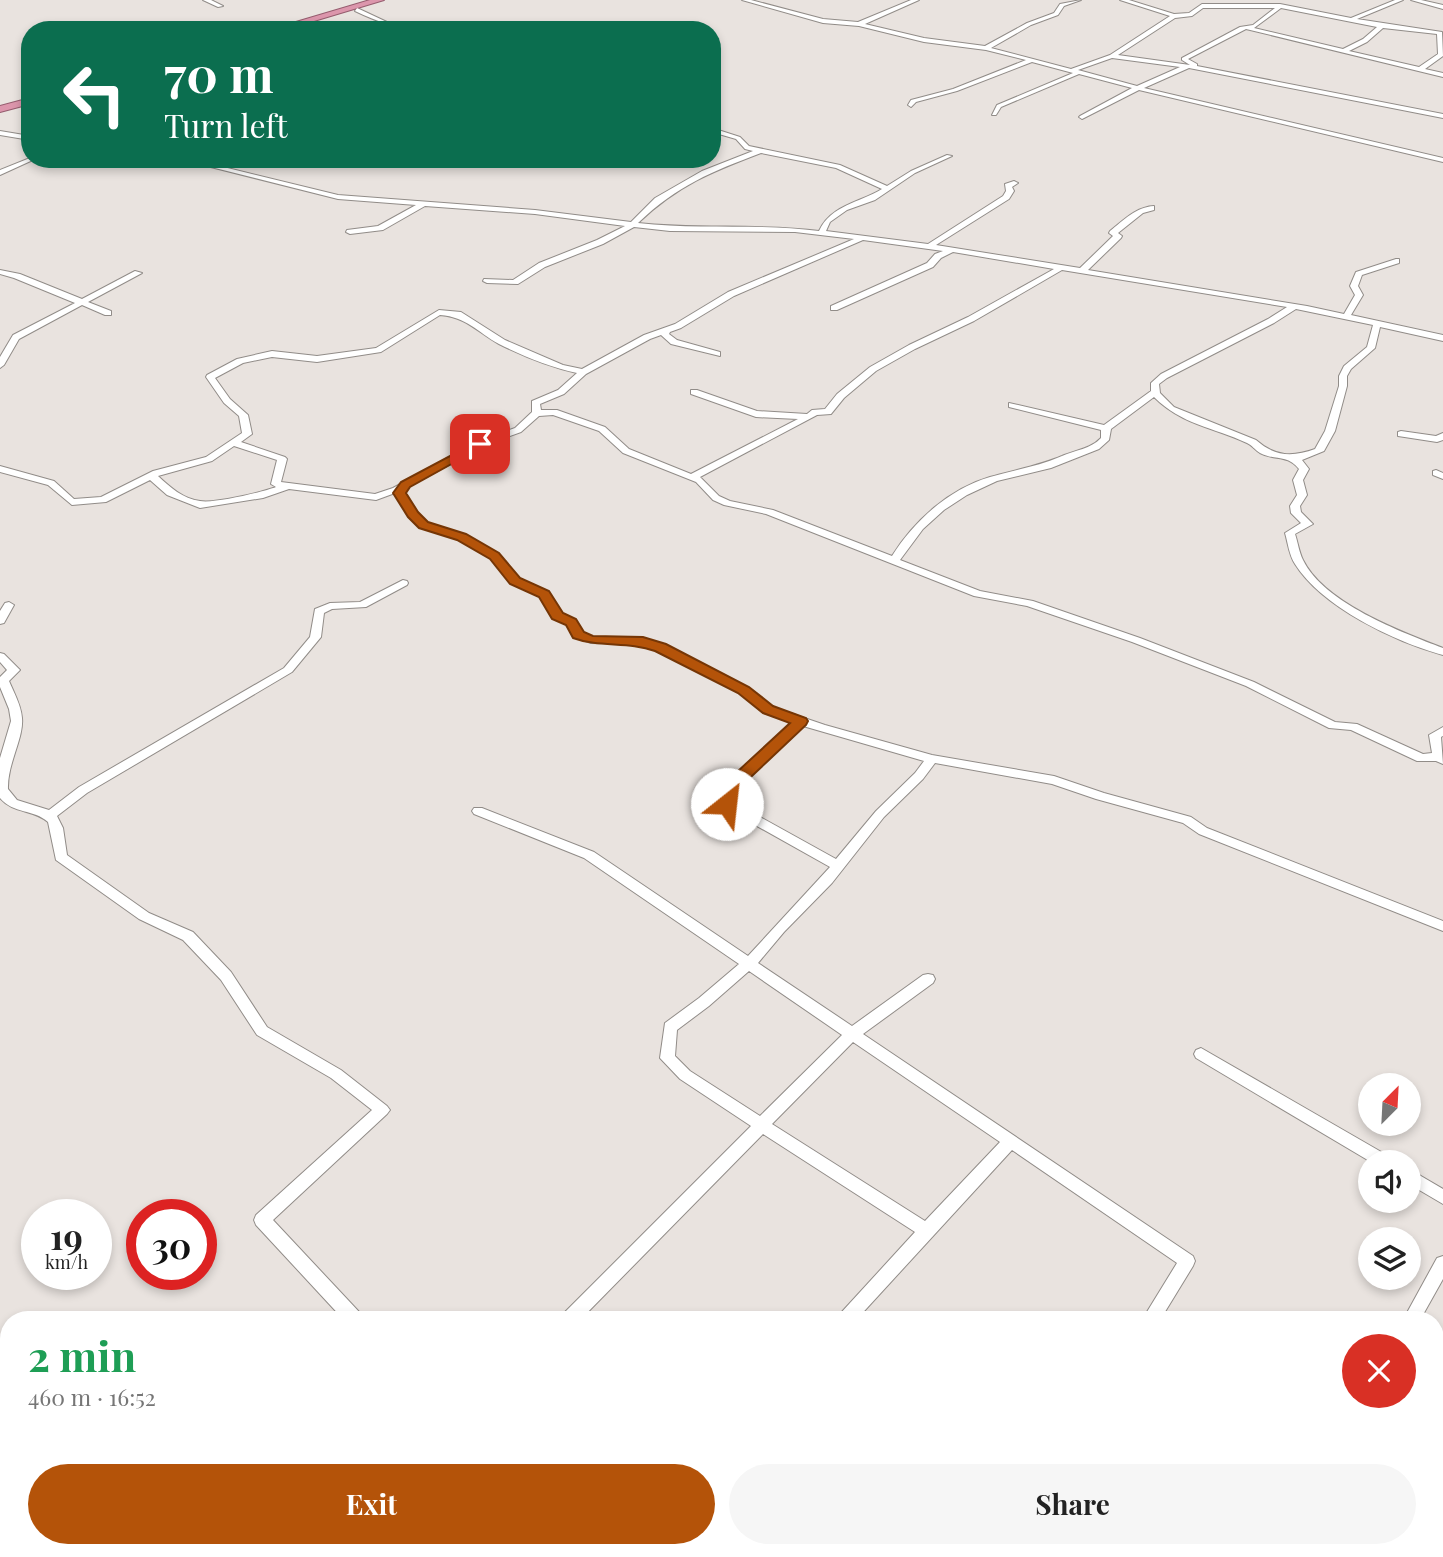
<!DOCTYPE html>
<meta charset="utf-8">
<style>
body{margin:0;font-family:"Playfair Display",serif;background:#f6f6f6;color:#222;height:100vh;display:flex;flex-direction:column;font-size:26px;white-space:nowrap}
*{box-sizing:border-box;margin:0}
p{font-size:23px;color:#767676}
.icon{flex:none;width:38px;height:38px;fill:none;stroke:currentColor;stroke-width:2;stroke-linecap:round;stroke-linejoin:round}
.map{position:relative;flex:1;overflow:hidden}
.side{position:absolute;left:0px;top:1311px;width:1444px;height:247px;display:flex;flex-direction:column;background:#fff;border-radius:28px 28px 0 0;box-shadow:0 4px 10px #0003}
.side>*{flex:none}
.top-card{position:absolute;left:21px;top:21px;width:700px;height:147px;border-radius:28px;box-shadow:0 4px 10px #0003;background:#0b6e4f;color:#fff;overflow:hidden}
.needle{width:46px;rotate:24deg}
.controls{position:absolute;left:1358px;top:1073px;display:grid;gap:14px}
.controls a{display:grid;place-items:center;width:63px;height:63px;border-radius:50%;background:#fff;box-shadow:0 4px 10px #0003;font-size:35px}
.speed{position:absolute;left:21px;top:1199px;display:flex;gap:14px;font-size:35px;font-weight:700;text-align:center}
.speed>*{display:grid;place-content:center;width:91px;height:91px;border-radius:50%;background:#fff;box-shadow:0 4px 10px #0003;line-height:1}
.speed small{font-size:18px;font-weight:400}
.speed .limit{border:10px solid #d22;background:#fff;color:#111}
.pin{position:absolute;display:grid;place-items:center;width:60px;height:60px;color:#fff;margin:-30px;border-radius:14px;box-shadow:0 4px 10px #0006}
.me{position:absolute;width:77px;margin:-38px;rotate:29deg;stroke-linejoin:round;filter:drop-shadow(0 0 5px #0008)}
.turn{display:flex;align-items:center;gap:24px;height:147px;padding:0 28px;font-size:32px}
.turn .icon{width:91px;height:91px;stroke-width:2.5}
.turn b{display:block;font-size:49px;line-height:60px}
.round{display:grid;place-items:center;flex:none;width:74px;height:74px;border-radius:37px;background:#f6f6f6}
.headline{display:flex;align-items:center;justify-content:space-between;height:119px;padding:0 28px}
h1{font-size:42px;font-weight:700;line-height:52px;color:#1e9e55}
.action{display:flex;gap:14px;margin-top:auto;padding:14px 28px}
.action a{flex:1;height:80px;border-radius:42px;background:#b45309;color:#fff;font-size:28px;font-weight:700;line-height:80px;text-align:center}
.action a+a{background:#f6f6f6;color:#222}
.map>svg:first-child{display:block}
.lines{fill:none;stroke-linecap:round;stroke-linejoin:round}
.minor-casing{stroke:#918c88;stroke-width:2}
.trunk-casing{stroke:#955c6e;stroke-width:2}
.minor{fill:#fff;fill-rule:evenodd}
.trunk{fill:#dc96ac;fill-rule:evenodd}
.route{fill:#b45309;stroke:#753606;stroke-width:2}
</style>
<div class="map">
<svg width="1443" height="1557" viewBox="0 0 1443 1557">
<rect width="100%" height="100%" fill="#e9e3df"/>
<g class="lines">
<!-- minor casing -->
<g class="minor-casing">
<path id="minor" d="M203,0h8l12,6 -5,1z
M742,0h9l72,19 35,3 53,-22h8l-54,24 59,14 61,8 42,-23 27,-10 6,-9 21,-4 -17,6 -6,9 -27,10 -40,23 80,21 39,-14 60,-39 -50,-16h9l45,14 15,-1 13,-9h78l71,14 44,-18h8l-46,19 85,13 1,24 -18,13 18,4v4l-197,-48 -58,30 9,5v2l246,48v4l-254,-50 -45,20 299,70v4l-304,-72 -57,29 -3,-2 1,-1 52,-28 -53,-14 -78,33 -5,8h-4l5,-10 76,-32 -41,-11 -75,29 -41,11 -5,5 -3,-2 3,-5 42,-11 73,-29 -40,-10 -62,-8 -65,-16 -36,-3zM1203,8h72l-22,17 -13,2 -58,31v2l8,5 -72,-10 57,-37 17,-2zM1281,8l96,19 -14,12 -20,10 -89,-21zM1383,28l54,6 1,20 -19,13 -70,-16 18,-9zM1112,58l68,9 -43,19 -59,-16z
M1411,0h10l22,5v4z
M357,8l32,15 36,7c-26,0 -47,-8 -70,-19z
M712,128l28,9 9,9 91,19 47,21 24,-15 36,-16 5,1 -37,17 -40,27 -28,10 -17,12 -4,9 102,13 75,-48 3,-5 -1,-7 9,-3 4,2 -6,4 2,4 -5,8 -73,46 144,23 33,-32 -4,-3 1,-2c14,-11 26,-24 44,-25v4l-11,3 -25,20 4,3 -1,2 -33,32 219,36 37,8 11,-19 -5,-9 6,-14 40,-13h3v4l-37,12 -4,11 5,9 -12,20 92,20v6l-63,-14 -5,21 -24,21 -4,7v10l-12,45 -11,20 -22,9 7,9 -6,11 4,15 -7,11 1,6 12,12 -18,10c3,9 4,18 8,26 21,43 98,72 140,88v7c-48,-13 -121,-48 -148,-91 -6,-9 -7,-21 -10,-31l16,-10 -10,-10 -1,-7 7,-11 -4,-15 6,-11c-12,-15 -24,-8 -39,-16 -5,-3 -8,-8 -13,-10 -34,-16 -65,-18 -93,-46l-43,32 -2,11 -10,9 -48,19 -54,13 -30,14 -23,15 -21,19 -23,31 80,31 53,10 107,37 114,44 81,40 22,2 66,30 9,-1 -3,-18 14,-8v9l-2,1 2,27 -7,-3h-19l-66,-31 -22,-2 -83,-42 -114,-44 -105,-36 -53,-10 -208,-82 -42,-9 -11,-5 -17,-18 -73,-29 -24,-22 -46,-16 -14,1 -18,16 -38,14 -75,41 -3,6 12,20 10,10 38,12 34,19 20,25 29,13 13,22 14,6 7,13 10,4 55,2 18,7 82,42 25,19 53,18 107,30 122,21 50,17 87,24 16,11 236,93v10l-244,-97 -16,-11 -87,-24 -44,-15 -117,-21 -12,16 -39,38 -52,66 -48,49 -26,31 94,63 71,-51 5,-1 5,1 2,4 -2,4 -70,51 330,222 2,5 -2,5 -33,54h-18l35,-57 -165,-113 -156,170h-19l2,-5 76,-83 -152,-98 -183,186h-20l2,-5 189,-189 -71,-47 -20,-21 5,-35 34,-25 40,-34 -155,-106 -110,-44 -2,-3 2,-3h8l112,44 154,104 82,-89 -107,-60c-5,-7 -3,-15 2,-22l68,-63 -29,-9 -25,-21 -97,-48 -51,-1 -17,-6 -7,-13 -14,-6 -13,-22 -29,-13 -20,-25 -34,-19 -38,-12 -10,-10 -14,-24 -19,7 -87,-11 -26,9 -63,10 -33,-13 -17,-15 -44,22 -34,3 -24,-20 -48,-13v-6l54,15 20,18 27,-2 52,-26 53,-14 36,-24 -3,-17 -15,-13 -18,-26 1,-2 30,-16 35,-8 45,5 59,-8 63,-38 22,2 44,28 58,25 19,4 62,-34 31,-11 53,-32 126,-53 -59,-7 -125,-1 -36,-4 -31,17 -58,23 -27,17 -31,-1 -4,-2 1,-2 29,1 26,-17 58,-23 28,-14 -90,-12 -110,-8 -42,24 -33,4 -4,-2 1,-2 31,-4 38,-21 -78,-6 -159,-40h12l147,36 197,15 96,12 24,-24 47,-27 51,-20 -8,-2 -9,-10 -24,-7zM761,153l75,15 46,21c-23,14 -51,16 -63,42 -60,-8 -121,-1 -181,-8 40,-38 73,-51 123,-70zM863,240l80,11 -8,3 -8,9 -96,43v4h6l96,-43 8,-9 12,-6 101,17 -86,48 -59,28 -39,22 -33,27 -12,15 -13,1 -5,4 -50,-3 -60,-21h-6v4l65,23 42,2 -107,55 -62,-25 -24,-22 -48,-17h-16l-1,-6 24,-10 22,-20 64,-35 11,-4 10,9 49,12v-4l-43,-12 -8,-6 1,-2 11,-4 53,-32zM1062,270l225,37 -19,12 -107,55 -10,9v8l-47,34 -95,-22v4l92,23v8c-10,11 -26,12 -39,18 -23,10 -47,14 -72,21 -41,12 -76,44 -98,79l-119,-46 -43,-9 -11,-5 -19,-19 117,-62 14,-1 13,-16 32,-27 39,-22 59,-28zM1296,309l77,16 -6,22 -23,19 -5,10v10l-14,45 -10,18c-22,8 -40,8 -59,-9l-82,-33 -14,-14 -1,-9 8,-6 107,-55zM440,315c27,2 37,17 59,29 24,12 51,23 78,29l-19,17 -26,11v11l-17,16 -38,14 -84,46 -18,6 -94,-12 6,-23 -2,-2 -44,-15 11,-8 -4,-19 -18,-16 -15,-21 28,-15 29,-6 45,5 64,-10zM234,446l43,14 -6,24 5,3c-13,5 -63,17 -76,14 -17,-2 -30,-14 -42,-25l54,-15zM803,726l121,35 -9,12 -39,38 -40,48 -103,-57 1,-12zM749,971l93,64 -82,81 -70,-45 -15,-15 2,-26 32,-24zM853,1042l147,100 -75,79 -153,-97z
M0,131l30,5v4l-30,-5z
M30,158v1h5l-35,16v-5z
M0,270l20,4 62,25 53,-28 7,2 -54,29 23,9v4h-6l-23,-10 -63,34 -15,26 -4,3v-11l13,-22 62,-32 -61,-25 -14,-4z
M1401,431l35,5 7,-3v7l-6,2 -39,-6v-4z
M1436,470l7,3v6l-10,-4v-4z
M403,580l4,1 1,2 -1,2 -41,22 -34,2 -8,4 -3,24 -29,35 -205,121 -30,23 6,12 4,27 82,58 44,19 38,40 36,55 74,43 46,36 3,4 -3,4 -114,106 89,95 2,5h-20l-88,-95 -2,-5 2,-5 116,-105 -41,-32 -74,-43 -36,-55 -38,-40 -44,-21 -83,-59 -8,-38c-14,-13 -35,-8 -48,-24v-40l11,-37 -2,-12 -9,-22v-10l7,-7 -7,-8v-9l4,1 16,16 -11,11c5,12 12,24 13,37 2,20 -15,46 -14,71l9,11 32,10 30,-23 205,-119 26,-31 5,-28 15,-6 30,-1z
M9,602l5,3 -10,18 -4,1v-13l5,-8z
M1201,1048l189,109 2,5h-21l-175,-104 -2,-4 2,-4z
M1409,1169l34,20v15l-34,-20z
M1443,1256v23l-23,41h-17l34,-62z
M1435,1397l8,3v17l-8,-3z
M86,1549h23l-4,8h-24z
M240,1549h23l5,8h-24z
M649,1549h29l5,8h-39z
M975,1549h21l-3,8h-23z
M1286,1549h19l-3,8h-20z"/>
</g>
<!-- trunk casing -->
<g class="trunk-casing">
<path id="trunk" d="M370,0h14l-100,30h-15z
M30,98v6l-30,8v-6z"/>
</g>
<!-- minor -->
<use href="#minor" class="minor"/>
<!-- trunk -->
<use href="#trunk" class="trunk"/>
</g>
<!-- route -->
<path class="route" d="M480,440l4,1v5l-74,41 -4,6 12,19 10,10 38,12 33,19 21,25 29,13 14,22 13,6 8,13 9,4 50,1 23,7 83,43 24,19 33,12 2,3 -2,4 -70,66 -3,17 -6,1 -8,-5 -1,-8 6,-12 66,-61 -27,-10 -25,-20 -83,-42c-27,-10 -55,-3 -82,-13l-7,-13 -14,-6 -13,-22 -29,-13 -20,-25 -33,-19 -38,-12 -11,-11 -15,-24 8,-11z"/>
</svg>
<div class="controls">
<a><svg class="needle" viewBox="-14 -14 28 28"><path d="M0-13l5 13h-10z" fill="#e53935"/><path d="M0 13l5-13h-10z" fill="#767676"/></svg></a>
<a><svg class="icon" aria-label="sound" viewBox="0 0 24 24"><path d="M4 9h4l5-4v14l-5-4H4zM17 9q2 3 0 6"/></svg></a>
<a><svg class="icon" aria-label="layers" viewBox="0 0 24 24"><path d="M12 4l9 5-9 5-9-5zM3 14l9 5 9-5"/></svg></a>
</div>
<div class="speed"><div>19<small>km/h</small></div><div class="limit">30</div></div>
<div class="pin" style="left:480px;top:444px;background:#d93025"><svg class="icon" aria-label="arrive" viewBox="0 0 24 24"><path d="M6 21V4h12l-3 4 3 4H6"/></svg></div>
<svg class="me" style="left:727px;top:804px" viewBox="-20 -20 40 40"><circle r="19" fill="#fff"/><path d="M0-13L10 11 0 6-10 11z" fill="#b45309"/></svg>
<div class="top-card">
<div class="turn"><svg class="icon" aria-label="left" viewBox="0 0 24 24"><path d="M17 20v-9H6M10 6l-5 5 5 5"/></svg><div><b>70 m</b>Turn left</div></div>
</div>
<section class="side">
<div class="headline"><div><h1>2 min</h1><p>460 m · 16:52</p></div><a class="round" style="background:#d93025;color:#fff"><svg class="icon" aria-label="close" viewBox="0 0 24 24"><path d="M6 6l12 12M18 6L6 18"/></svg></a></div>
<div class="action"><a>Exit</a><a>Share</a></div>
</section>
</div>
